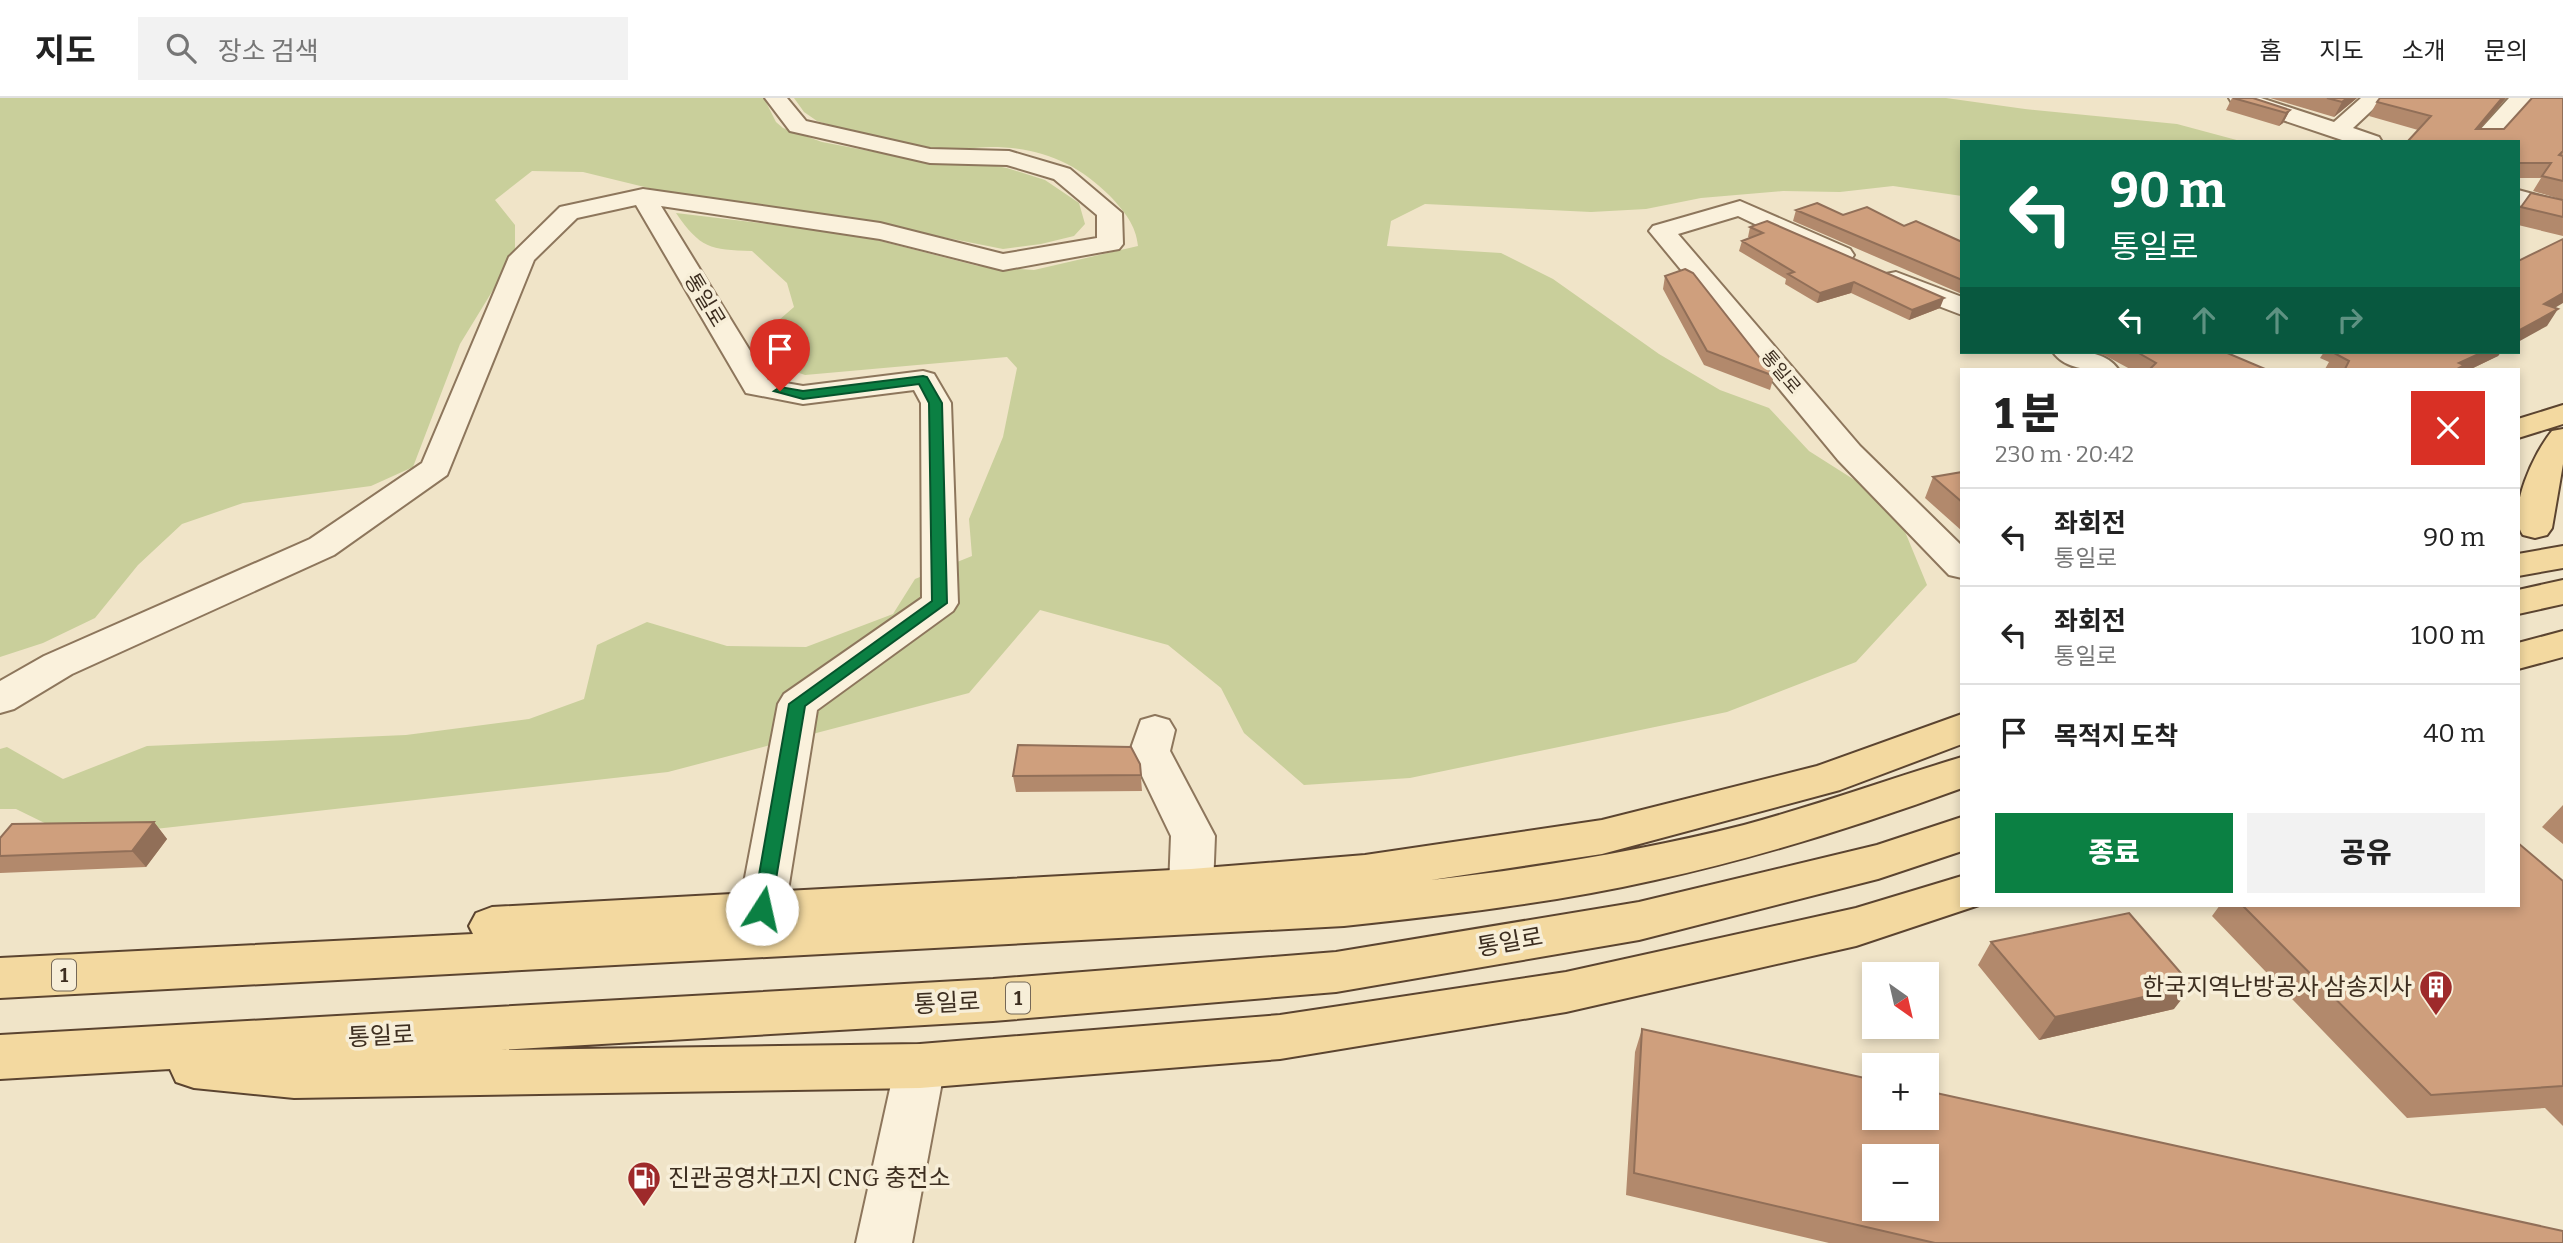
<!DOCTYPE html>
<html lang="ko">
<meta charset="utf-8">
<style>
body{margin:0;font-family:Bitter,"Noto Sans KR",serif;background:#f2f2f2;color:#222;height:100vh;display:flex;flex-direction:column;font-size:26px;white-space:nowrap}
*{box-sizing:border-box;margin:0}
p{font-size:23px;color:#767676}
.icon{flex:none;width:38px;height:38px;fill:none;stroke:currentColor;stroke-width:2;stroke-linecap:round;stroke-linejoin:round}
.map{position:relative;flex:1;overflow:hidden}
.details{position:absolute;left:1960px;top:270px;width:560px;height:539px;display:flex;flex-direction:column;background:#fff;border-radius:0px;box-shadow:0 4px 10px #0003}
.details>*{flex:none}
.guide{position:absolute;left:1960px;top:42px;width:560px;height:214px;border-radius:0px;box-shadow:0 4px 10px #0003;background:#0b6e4f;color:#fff;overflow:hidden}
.needle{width:46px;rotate:146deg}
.buttons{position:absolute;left:1862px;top:864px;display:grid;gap:14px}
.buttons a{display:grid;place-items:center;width:77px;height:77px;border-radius:0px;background:#fff;box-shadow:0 4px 10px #0003;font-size:35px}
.pin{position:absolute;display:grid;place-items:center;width:60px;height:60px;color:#fff;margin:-72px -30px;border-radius:50% 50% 50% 0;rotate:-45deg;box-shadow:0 0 7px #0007}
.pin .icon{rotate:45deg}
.me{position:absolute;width:77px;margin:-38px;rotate:10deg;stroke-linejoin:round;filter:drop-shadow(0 0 5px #0008)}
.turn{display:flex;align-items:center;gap:24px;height:147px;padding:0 35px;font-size:32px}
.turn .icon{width:91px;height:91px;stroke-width:2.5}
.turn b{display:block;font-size:49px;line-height:60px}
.lanes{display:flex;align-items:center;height:66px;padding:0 35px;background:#0003;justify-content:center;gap:35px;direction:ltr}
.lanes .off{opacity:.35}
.round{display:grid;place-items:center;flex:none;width:74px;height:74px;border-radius:0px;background:#f2f2f2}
.head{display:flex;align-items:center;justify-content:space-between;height:119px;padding:0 35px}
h1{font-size:42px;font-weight:800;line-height:52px}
.action{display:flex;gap:14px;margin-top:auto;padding:14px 35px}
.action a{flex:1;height:80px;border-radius:0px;background:#0b8043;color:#fff;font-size:28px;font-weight:800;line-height:80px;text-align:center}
.action a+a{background:#f2f2f2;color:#222}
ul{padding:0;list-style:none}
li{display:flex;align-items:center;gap:21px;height:98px;padding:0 35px;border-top:2px solid #e0e0e0}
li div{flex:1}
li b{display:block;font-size:26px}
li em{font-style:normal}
header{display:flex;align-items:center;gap:42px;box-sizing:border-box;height:98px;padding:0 35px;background:#fff;border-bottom:2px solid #e0e0e0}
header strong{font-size:33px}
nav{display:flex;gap:38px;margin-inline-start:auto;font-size:24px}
.search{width:490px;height:63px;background:#f2f2f2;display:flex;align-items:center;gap:18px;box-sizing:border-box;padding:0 24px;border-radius:0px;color:#767676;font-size:26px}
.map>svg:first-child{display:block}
.green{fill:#c9cf9b}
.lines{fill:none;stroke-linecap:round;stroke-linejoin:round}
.minor-casing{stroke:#8d765c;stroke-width:4}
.major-casing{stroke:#5b4430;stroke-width:4}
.minor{fill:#faf1dc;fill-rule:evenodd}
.major{fill:#f3d9a0;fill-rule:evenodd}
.wall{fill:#b2896c}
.shaded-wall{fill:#916f58}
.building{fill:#cf9f7d;stroke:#916f58;stroke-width:2;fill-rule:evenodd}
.route{fill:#0b8043;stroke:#07532c;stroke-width:2}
.labels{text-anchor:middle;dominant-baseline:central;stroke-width:7;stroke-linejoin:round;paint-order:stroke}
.far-street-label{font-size:18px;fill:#3d2e20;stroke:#f7eed8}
.shield{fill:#f7eed8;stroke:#756857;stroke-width:2}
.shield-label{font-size:19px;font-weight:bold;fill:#3d2e20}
.street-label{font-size:21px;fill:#3d2e20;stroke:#f7eed8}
.near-street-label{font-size:24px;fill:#3d2e20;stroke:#f7eed8}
.near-poi-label{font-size:24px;fill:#3d2e20;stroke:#f7eed8;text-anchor:end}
</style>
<header>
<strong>지도</strong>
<div class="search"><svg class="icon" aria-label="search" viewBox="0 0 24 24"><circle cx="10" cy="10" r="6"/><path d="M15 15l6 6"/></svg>장소 검색</div>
<nav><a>홈</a><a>지도</a><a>소개</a><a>문의</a></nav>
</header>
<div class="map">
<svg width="2563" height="1145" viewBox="0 0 2563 1145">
<rect width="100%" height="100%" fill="#f0e4c8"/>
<!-- green -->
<path class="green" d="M0,0h764l12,24 7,6 39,14 84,16 73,5 28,5 38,12 34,23 6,21 -11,12 -33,8 -38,5 -116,-23 -222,-34 -82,-20 -51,-1 -37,29 20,25v29l-55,90 -47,123 -42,19 -128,17 -61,21 -44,41 -43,53 -52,25 -43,14z
M794,0h1152l79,11 152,15 67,18h-282v54l-69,-10 -53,6 -57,-1 -82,7 -55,11 -55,3 -166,-8 -34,17 -4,25 114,7 52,26 106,75 61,36 49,18 40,43 85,54 33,80 -71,77 -129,50 -317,66 -106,7 -60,-52 -23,-45 -53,-43 -128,-35 -71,83 -301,79 -540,60 -67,-1 -45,-22h-16v-60l7,-2 56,32 84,-33 259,-11 123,-16 55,-20 13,-54 50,-23 80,24 79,1 87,-33 22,-35 57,-23 -3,-37 34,-82 14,-69 -10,-11 -202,18 -37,-13 -11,-23 37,-32 -7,-24 -35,-32c-42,-1 -52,-3 -76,-38l177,21 125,32 56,4 104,-24c-2,-21 -14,-35 -28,-50 -34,-34 -71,-49 -119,-49 -16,0 -33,4 -49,3 -41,-2 -85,-17 -125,-29l-13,-9z"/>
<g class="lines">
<!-- minor casing -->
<g class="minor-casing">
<path id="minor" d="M765,0h22l19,23 124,28 79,2 61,18 52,44 1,31 -4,5 -116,21 -123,-31 -219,-33 107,174 35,6 120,-15 11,3 17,29 7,200 -5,8 -136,99 -32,199 -7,13 -16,5 -16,-5 -7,-13 39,-205 6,-10 138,-96 -1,-195 -7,-13 -111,14 -57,-11 -110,-188 -59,13 -43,42 -87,215 -113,80 -262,119 -58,35 -14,4v-32l44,-25 266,-117 112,-76 87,-206 51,-50 83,-18 237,34 123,31 94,-16v-23l-43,-36 -47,-14 -77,-2 -140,-32z
M2229,0h32l73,24 27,-24h24l-32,30 26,9 3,5h-34l-116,-39z
M2509,0h23l-39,44h-24z
M2518,92l45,12v15l-45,-12z
M1740,103l110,48 4,6 -4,6h-18l-94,-45 -60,18 182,212 102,100v32l-13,-3 -111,-115 -189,-229 4,-5z
M1896,174l66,25v18l-76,-29 -3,-6 3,-6z
M2053,254c22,-1 51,-3 65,17 -22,1 -51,3 -65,-17z
M1155,618l14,4 6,10 -5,21 45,85 -2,51 -6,13 -16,5 -16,-5 -6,-13 2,-51 -41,-85 11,-31z
M920,946l18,6 7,16 -33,177h-56l39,-177 7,-16z"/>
</g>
<!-- major casing -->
<g class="major-casing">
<path id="major" d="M2563,307v19l-45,14v-19z
M2563,331v35l-11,64 -5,7 -12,3 -12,-3c-17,-24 12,-84 29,-104z
M2563,448v22l-45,8v-22z
M2563,482v24l-45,10v-24z
M2563,533v26l-45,12v-26z
M1962,616v30l-122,46 -238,64 -171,26c105,-12 210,-29 313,-55 74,-20 145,-46 218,-68v31c-101,37 -202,69 -307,92 -102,23 -207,35 -311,46l-1344,72v-40l473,-24 -4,-8 7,-13 16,-6 699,-38 174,-14 237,-35 215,-54z
M1962,719v34l-84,28 -239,61 -303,52 -343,29 -492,29 419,-6 360,-29 286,-43 290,-64 106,-32v29h17l-123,41 -290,66 -286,47 -360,29 -626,10 -100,-10 -18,-6 -6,-13 -170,10v-44l993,-56 343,-27 303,-50 238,-57z"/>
</g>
<!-- minor -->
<use href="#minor" class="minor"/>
<!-- major -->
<use href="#major" class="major"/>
</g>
<!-- wall -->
<path class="wall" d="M2232,0l58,12 -7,13 -4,3 -53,-16z
M2270,0h87l-23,19z
M2506,0l-26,31h24l59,-31v102l-30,-9 8,-13h-23v-36l-100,-12 -49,-14 8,-14z
M2531,95l32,7v36l-45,-11v-14z
M1796,112l47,5 119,27v52l-169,-73z
M1750,129l190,81 -31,12 -58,-27 -34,10 -32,-19 1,-5 -47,-28 3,-10 8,-3 -2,-1z
M1665,178l109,100 -4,14 -66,-25 -41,-76z
M2094,254h131l40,17h-135l-24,-13z
M2324,254h177l-3,4 -27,13h-146l4,-7 -9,-4z
M1962,374v59l-37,-33 8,-21z
M1140,666l2,27 -126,1 -3,-16z
M2563,707v39l-21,-17z
M154,724l13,17 -21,28 -146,6v-35z
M2563,783v245l-18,-18 -138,10 -195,-202 8,-11h298z
M1991,844l183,67 -135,31 -61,-75z
M1642,931l921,214h-734l-203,-48 9,-143z"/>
<!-- shaded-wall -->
<path class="shaded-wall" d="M2347,0h10l-23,19 8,-15z
M2502,0h4l-37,44 7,-13z
M2290,12l-7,13 -4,3 7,-13z
M1854,184l-3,11 -34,10 3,-10z
M2563,195v10l-30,18 11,-17z
M1944,200l-4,10 -31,12 3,-10z
M2558,211l-11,17 -29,16v-11z
M2483,254h18l-3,4 -27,13h-16l4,-6z
M154,724l13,17 -21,28 -14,-16z
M2192,888l-18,23 -135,31 16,-23z"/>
<!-- building -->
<path class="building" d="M2233,0h20l37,12 -4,3z
M2327,0h20l-5,4z
M2380,0h122l-26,31h28l28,-31h31v53l-4,4 4,1v25l-21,-5 9,-13h-33v-21h-111l24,-26 -54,-14z
M2531,95l32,7v17l-42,-10z
M1817,105l26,12 24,-8 37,19 12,-5 46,21v38l-166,-70z
M1767,123l177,77 -32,12 -58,-28 -34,11 -32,-19 6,-2 -52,-31 21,-8 -13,-6z
M2563,141v54l-19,11 14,5 -40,22v-70z
M1685,171l8,4 81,103 -67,-25 -42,-75z
M2137,254h88l40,17h-115l6,-6z
M2336,254h147l-24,11 5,2 -7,4h-112l4,-8 -15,-8z
M1962,374v30l-29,-25z
M1018,647l113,2 9,17 1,11 -128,1z
M154,724l-22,29 -132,5v-18l12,-14z
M2518,745l45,38v205l-132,9 -189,-190h276z
M2129,815l63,73 -137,31 -64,-75z
M1642,931l232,51v38h53v-27l636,140v12h-628l-301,-70zM1874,1059h53v52h-53z"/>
<!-- route -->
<path class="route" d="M923,278l4,1 15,26 5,200 -142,103 -34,203 -9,7 -9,-7 36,-205 143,-103 -3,-198 -10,-19 -116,15 -29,-8 6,-4 23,4z"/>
<!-- icons -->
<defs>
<g id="building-pin" transform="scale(1.75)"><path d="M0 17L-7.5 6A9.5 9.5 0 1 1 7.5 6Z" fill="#9e2a2b" stroke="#f7eed8"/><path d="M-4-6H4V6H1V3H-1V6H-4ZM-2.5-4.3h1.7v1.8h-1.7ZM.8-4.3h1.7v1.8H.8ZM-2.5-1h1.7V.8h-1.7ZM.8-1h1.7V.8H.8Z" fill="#fff"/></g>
<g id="fuel-pin" transform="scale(1.75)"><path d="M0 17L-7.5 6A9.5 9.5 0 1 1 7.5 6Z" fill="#9e2a2b" stroke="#f7eed8"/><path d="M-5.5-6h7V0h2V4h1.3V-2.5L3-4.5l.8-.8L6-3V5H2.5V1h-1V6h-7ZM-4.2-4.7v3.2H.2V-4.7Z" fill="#fff"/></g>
</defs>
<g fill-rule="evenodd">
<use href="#building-pin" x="2436" y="889"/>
<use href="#fuel-pin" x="644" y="1080"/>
</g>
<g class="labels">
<!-- far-street labels -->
<g class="far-street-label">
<text transform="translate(1781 274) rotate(50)">통일로</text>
</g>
<!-- shield labels -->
<g class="shield">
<rect x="52" y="861.5" width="24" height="31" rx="5"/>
<rect x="1006" y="884.5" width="24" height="31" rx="5"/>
</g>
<g class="shield-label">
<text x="64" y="877">1</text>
<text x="1018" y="900">1</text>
</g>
<!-- street labels -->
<g class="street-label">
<text transform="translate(705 202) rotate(59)">통일로</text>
</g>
<!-- near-street labels -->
<g class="near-street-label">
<text transform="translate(1510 844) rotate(-10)">통일로</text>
<text transform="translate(947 905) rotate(-3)">통일로</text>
<text transform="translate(381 938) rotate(-3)">통일로</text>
</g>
<!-- near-poi labels -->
<g class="near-poi-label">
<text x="2412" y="889">한국지역난방공사 삼송지사</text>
<text x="668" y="1080" text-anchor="start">진관공영차고지 CNG 충전소</text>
</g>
</g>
</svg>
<div class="buttons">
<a><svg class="needle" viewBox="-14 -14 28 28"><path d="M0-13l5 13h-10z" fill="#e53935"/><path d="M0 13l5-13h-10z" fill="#767676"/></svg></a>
<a>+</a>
<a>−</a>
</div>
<div class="pin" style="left:780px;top:293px;background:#d93025"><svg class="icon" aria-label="arrive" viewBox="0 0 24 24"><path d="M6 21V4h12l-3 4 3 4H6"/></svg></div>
<svg class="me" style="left:762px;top:811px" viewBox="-20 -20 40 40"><circle r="19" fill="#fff"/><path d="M0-13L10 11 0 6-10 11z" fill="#0b8043"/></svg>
<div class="guide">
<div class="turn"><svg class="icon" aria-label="left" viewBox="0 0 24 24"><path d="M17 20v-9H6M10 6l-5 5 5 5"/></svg><div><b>90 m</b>통일로</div></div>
<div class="lanes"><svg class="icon" aria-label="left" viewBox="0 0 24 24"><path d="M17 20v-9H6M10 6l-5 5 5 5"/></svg><svg class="icon off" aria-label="ahead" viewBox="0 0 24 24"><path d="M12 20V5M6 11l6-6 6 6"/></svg><svg class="icon off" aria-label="ahead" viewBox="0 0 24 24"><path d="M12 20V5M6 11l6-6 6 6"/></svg><svg class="icon off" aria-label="right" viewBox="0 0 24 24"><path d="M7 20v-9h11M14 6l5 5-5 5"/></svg></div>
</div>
<section class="details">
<div class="head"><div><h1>1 분</h1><p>230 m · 20:42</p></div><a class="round" style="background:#d93025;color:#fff"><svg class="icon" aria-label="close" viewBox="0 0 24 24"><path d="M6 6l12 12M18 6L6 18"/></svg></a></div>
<ul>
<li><svg class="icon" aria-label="left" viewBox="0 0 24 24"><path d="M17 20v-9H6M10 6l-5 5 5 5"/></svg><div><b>좌회전</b><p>통일로</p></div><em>90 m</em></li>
<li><svg class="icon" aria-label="left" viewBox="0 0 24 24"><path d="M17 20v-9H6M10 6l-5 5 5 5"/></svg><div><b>좌회전</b><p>통일로</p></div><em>100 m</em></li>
<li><svg class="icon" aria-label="arrive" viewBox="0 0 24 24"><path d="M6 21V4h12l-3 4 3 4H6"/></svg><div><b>목적지 도착</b></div><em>40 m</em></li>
</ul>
<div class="action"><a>종료</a><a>공유</a></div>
</section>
</div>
